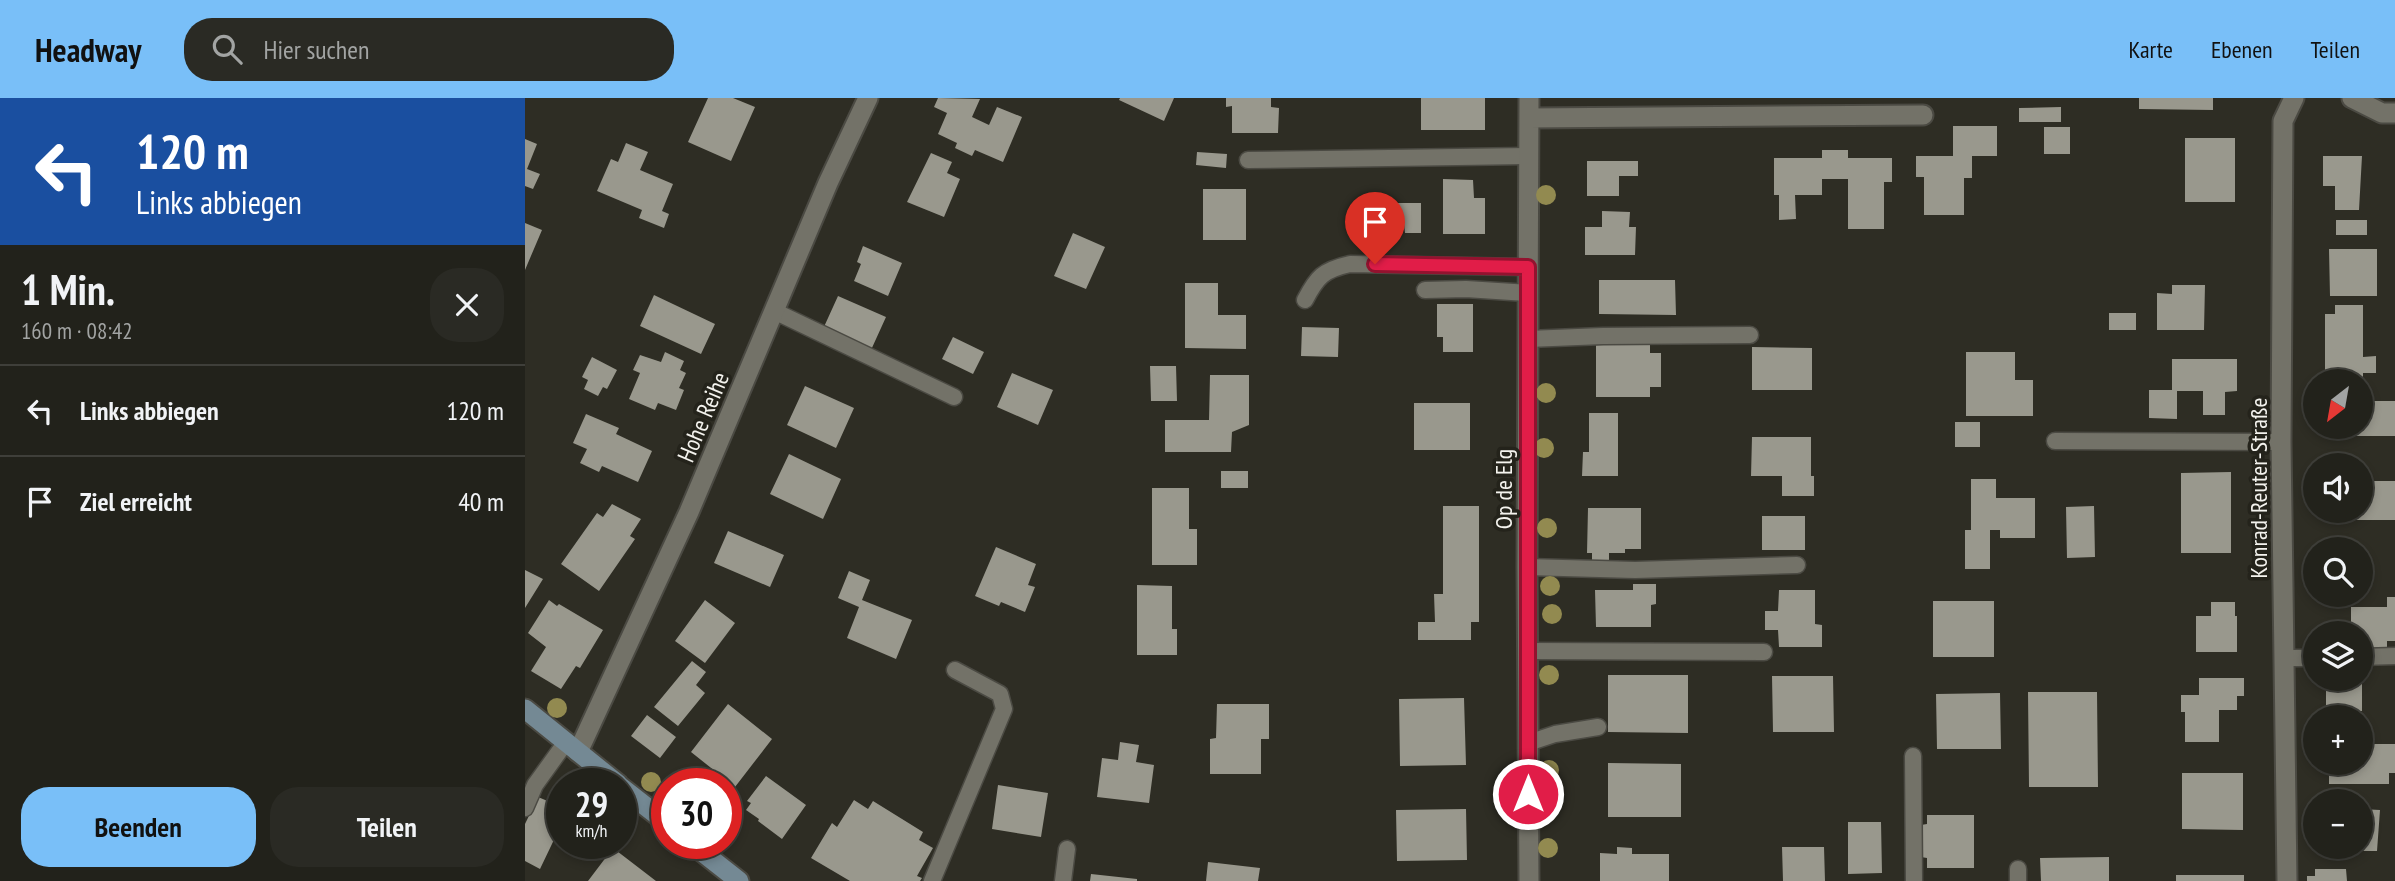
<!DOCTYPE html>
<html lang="de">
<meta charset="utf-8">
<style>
body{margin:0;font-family:"PT Sans Narrow",sans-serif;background:#2a2a24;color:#f1f3f6;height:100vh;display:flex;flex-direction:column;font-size:26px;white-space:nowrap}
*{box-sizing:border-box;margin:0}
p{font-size:23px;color:#a2a4a3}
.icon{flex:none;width:38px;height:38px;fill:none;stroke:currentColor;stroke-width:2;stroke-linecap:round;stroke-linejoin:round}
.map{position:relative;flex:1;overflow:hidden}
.side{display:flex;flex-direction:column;background:#22221b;width:525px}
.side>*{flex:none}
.guide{background:#1a4fa0;color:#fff;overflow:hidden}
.needle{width:46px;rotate:211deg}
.fabs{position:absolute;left:1778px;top:271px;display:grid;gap:14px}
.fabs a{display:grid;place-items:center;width:70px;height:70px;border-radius:50%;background:#22221b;box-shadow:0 4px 10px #0003,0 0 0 2px #3f3f3a;font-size:35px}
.speed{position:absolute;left:21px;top:670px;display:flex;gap:14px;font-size:35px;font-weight:700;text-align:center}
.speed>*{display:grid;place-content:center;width:91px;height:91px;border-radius:50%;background:#22221b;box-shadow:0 4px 10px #0003,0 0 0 2px #3f3f3a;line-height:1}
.speed small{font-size:18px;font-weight:400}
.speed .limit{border:10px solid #d22;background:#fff;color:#111}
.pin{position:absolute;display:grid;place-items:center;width:60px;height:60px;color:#fff;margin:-72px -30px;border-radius:50% 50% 50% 0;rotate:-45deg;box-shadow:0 0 7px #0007}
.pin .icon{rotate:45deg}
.me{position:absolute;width:77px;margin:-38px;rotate:0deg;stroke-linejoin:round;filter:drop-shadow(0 0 5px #0008)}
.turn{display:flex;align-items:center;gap:24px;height:147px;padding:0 21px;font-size:32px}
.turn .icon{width:91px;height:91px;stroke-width:2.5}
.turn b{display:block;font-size:49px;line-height:60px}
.round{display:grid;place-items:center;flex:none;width:74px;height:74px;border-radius:28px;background:#2a2a24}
.overview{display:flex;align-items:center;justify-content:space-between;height:119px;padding:0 21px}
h1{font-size:42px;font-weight:700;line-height:52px}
.cta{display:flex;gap:14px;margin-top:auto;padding:14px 21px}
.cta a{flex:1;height:80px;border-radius:28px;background:#79bff8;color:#111;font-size:28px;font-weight:700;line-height:80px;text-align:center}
.cta a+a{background:#2a2a24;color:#f1f3f6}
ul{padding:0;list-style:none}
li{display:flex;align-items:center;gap:21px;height:91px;padding:0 21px;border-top:2px solid #3f3f3a}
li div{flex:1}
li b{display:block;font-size:26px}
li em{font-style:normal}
header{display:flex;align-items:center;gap:42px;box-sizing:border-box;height:98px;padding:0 35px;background:#79bff8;color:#111}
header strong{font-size:33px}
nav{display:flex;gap:38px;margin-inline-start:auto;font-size:24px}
.search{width:490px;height:63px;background:#2a2a24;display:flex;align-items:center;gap:18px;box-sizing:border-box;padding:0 24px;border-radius:28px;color:#a2a4a3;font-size:26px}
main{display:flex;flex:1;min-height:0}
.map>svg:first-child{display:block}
.building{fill:#99988d}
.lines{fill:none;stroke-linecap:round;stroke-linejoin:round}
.service-casing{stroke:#4b4a43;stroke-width:19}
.minor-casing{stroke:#4b4a43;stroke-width:23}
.secondary-casing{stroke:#4b4a43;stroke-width:23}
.service{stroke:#737268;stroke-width:16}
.minor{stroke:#737268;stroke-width:19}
.secondary{stroke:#748994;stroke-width:19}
.tree{fill:#928a50}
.route-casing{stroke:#92132f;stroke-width:18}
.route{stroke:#e11d48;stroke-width:12}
.labels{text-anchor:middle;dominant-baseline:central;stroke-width:7;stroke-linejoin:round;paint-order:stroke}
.street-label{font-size:24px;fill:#f4f3ee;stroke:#24231b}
</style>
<header>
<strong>Headway</strong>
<div class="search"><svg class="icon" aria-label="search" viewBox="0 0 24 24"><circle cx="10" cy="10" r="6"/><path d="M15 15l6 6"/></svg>Hier suchen</div>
<nav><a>Karte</a><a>Ebenen</a><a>Teilen</a></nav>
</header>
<main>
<section class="side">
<div class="guide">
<div class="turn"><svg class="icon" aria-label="left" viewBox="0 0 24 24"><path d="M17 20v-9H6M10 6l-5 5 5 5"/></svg><div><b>120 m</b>Links abbiegen</div></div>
</div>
<div class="overview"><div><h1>1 Min.</h1><p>160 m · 08:42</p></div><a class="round"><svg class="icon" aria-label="close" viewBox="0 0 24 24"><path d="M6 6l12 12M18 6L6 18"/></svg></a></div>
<ul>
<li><svg class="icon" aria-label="left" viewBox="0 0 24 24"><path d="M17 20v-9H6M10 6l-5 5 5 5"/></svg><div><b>Links abbiegen</b></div><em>120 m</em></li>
<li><svg class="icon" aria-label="arrive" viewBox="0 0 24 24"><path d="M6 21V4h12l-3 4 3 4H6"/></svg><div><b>Ziel erreicht</b></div><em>40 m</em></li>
</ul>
<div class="cta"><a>Beenden</a><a>Teilen</a></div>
</section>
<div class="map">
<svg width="1870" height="783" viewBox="0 0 1870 783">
<rect width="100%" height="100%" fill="#2e2d24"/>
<!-- building -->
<path class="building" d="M183,0h25l22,9 -24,54 -43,-19z
M413,0l42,1 -8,18 17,8 8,-18 25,10 -19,45 -28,-12 -3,6 -17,-8 2,-5 -19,-9 9,-21 -13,-6z
M595,0h54l-10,23 -45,-21z
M701,0h45v9l8,1 -1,25h-46v-27l-6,1z
M896,0h64v32h-64z
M1614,0h74v12l-74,-1z
M1536,9v15h-42v-14z
M1428,28h44v30h-25v22h-8v37h-40v-38h-8v-21h37z
M1519,29h26v27h-26z
M1660,40h50v64h-50z
M0,41l12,5 -10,25 13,5 -7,15 -8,-3z
M101,45l22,9 -8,18 33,14 -11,27 7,3 -5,14 -25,-10 3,-8 -45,-19 14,-32 7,3z
M1297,52h26v8h44v24h-8v47h-36v-50h-26v16h-27l1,24 -17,1v-25h-5v-37h48z
M672,54l30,2 -1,14 -30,-3z
M406,55l21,9 -5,11 13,6 -16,38 -37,-15z
M1798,58h39l-3,54h-24v-24h-12z
M1062,63h51v15h-19v20h-32z
M918,81l30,1 1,18h11v36h-42z
M678,91h43v51h-43z
M864,105h32v30h-16l-1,-9 -15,-1z
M1077,113l28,1 -1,15h7l-1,28h-50v-28h17z
M1811,122h31v15h-31z
M0,125l17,7 -17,40z
M548,135l32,14 -19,42 -32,-13z
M338,148l39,17 -14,33 -34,-15 7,-17 -4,-2z
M1804,151h48v47h-47z
M1074,182h76l1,35 -77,-1z
M660,185h33v32h28v34l-61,-1z
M1647,187h33l-1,45h-47v-37l15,1z
M129,197l61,29 -14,30 -61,-28z
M313,198l48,21 -15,33 -48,-21z
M912,206h36v48h-30v-15h-6z
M1810,207h28v52l13,-1v17h-13v9h-27l1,-13 -12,1v-56h10z
M1584,215h27v17h-27z
M777,229l37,1 -1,29 -37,-1z
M428,239l31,15 -11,22 -31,-15z
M1071,247h54v8h11v34h-11v10h-54z
M1227,249l60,1v42h-60z
M140,254l19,9 -4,9 6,3 -7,15 5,2 -8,20 -18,-7 -3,7 -26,-11 11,-26 -7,-3 7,-15 21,7z
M1441,254h49v28h18v36h-67z
M67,259l25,13 -10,19 -4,-2 -5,9 -14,-7 4,-9 -6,-3z
M1647,261h65v32l-12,1v23h-22v-24h-26v28l-28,-1v-28h23z
M625,268h26l1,35h-26z
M487,275l41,17 -15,35 -41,-18z
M685,277h39v50l-17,7 -1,20h-66v-32h44z
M280,288l49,22 -18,40 -49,-23z
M1836,303h34v35h-42v-9h8z
M889,305h56v47h-56z
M1064,315h29v63h-36l1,-24h6z
M61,316l33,14 -3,6 36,17 -14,31 -36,-16 -3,6 -19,-9 7,-14 -14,-6z
M1430,324h25v25h-25z
M1227,339h59v39h3v20h-32v-20h-31z
M264,356l52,25 -18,40 -53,-25z
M696,373h27v17h-27z
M1706,374v81h-50v-80z
M1446,381h25v19h39v40h-35v-8h-10v39h-25v-39h6z
M1836,383h34v39h-69v-9h35z
M627,390h37v41h8v36h-45z
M87,406l29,15 -11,17 5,3 -36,52 -38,-27 36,-51 6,4z
M918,408h36v116h-8v18h-53v-18h17l-1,-28h9z
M1569,408l1,51 -28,1 -1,-51z
M1063,410h53v41h-16v4h-16v7h-17v-7h-5z
M1237,418h43v34h-43z
M203,433l56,24 -14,32 -56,-24z
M471,449l40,17 -8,21 7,2 -10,25 -24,-10 -2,4 -24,-10z
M0,472l18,9 -18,29z
M324,473l21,9 -8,20 50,20 -16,39 -49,-21 12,-31 -21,-9z
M1108,486h23v20l-5,1v22h-55l-1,-37h38z
M612,487l35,1v43h5v26h-40z
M1254,492h36v34l7,1v22h-43l-1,-17h-13v-19h13z
M1862,499h8v44h-8v8h-26v-15h-10v-27h36z
M24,502l8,6 2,-2 44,26 -23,38 -4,-2 -15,23 -30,-18 15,-24 -18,-14z
M180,502l30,23 -30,40 -30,-22z
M1408,503h61v56h-61z
M1686,504h24v14h2v36h-41v-36h15z
M167,563l14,11 -10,13 9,8 -27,33 -24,-19z
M1083,577h80v58l-80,-1z
M1247,578h61l1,56h-61z
M1674,580h45v18h-7v14h-18v32h-34v-30h-4v-17h18z
M1801,581h36v32h-10v5h-16v-5h-10z
M1503,594h69l1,95h-69z
M1475,595l1,56h-64l-1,-55z
M939,600l2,67 -66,1 -1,-67z
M203,606l44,35 -37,48 -44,-35z
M692,606h52v35h-8v35h-51v-35l6,-1z
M122,617l29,22 -16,21 -29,-22z
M1836,643h4v3h30v29h-6v11h-60v-11h-8l-1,-10h41z
M595,644l19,3 -3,17 18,3 -5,38 -52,-6 5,-39 16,2z
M1083,665l73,1v53h-73z
M1657,675h61v57l-61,-1z
M241,678l40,29 -24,34 -24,-18 1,-2 -13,-9 5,-7 -4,-2z
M473,687l50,8 -7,44 -49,-8z
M13,699l12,5 -2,4 14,6v11l-22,46 -15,-8v-37z
M329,702l14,9 5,-8 50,31 -4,8 14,8 -16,28 5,2 -2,3h-70l-39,-23 21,-35 5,4z
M941,711l1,51 -70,1 -1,-51z
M1836,711l19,1 -3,41h-45v-4h29z
M1402,717h47v53h-47v-10l-6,-1v-32l6,-1z
M1323,724h33l1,51 -34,1z
M1092,749l15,1v6h37v27h-69v-28l17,1z
M1257,749h42l1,34h-42z
M88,750l43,33h-68z
M1584,759v24h-68l-1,-23z
M683,764l52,6 -2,13h-52z
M1790,771h31l1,12h-40v-5h8z
M566,776l46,5v2h-47z
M1651,777h68v6h-68z"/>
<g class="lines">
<!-- service casing -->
<g class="service-casing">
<path id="service" d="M723,62l281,-4
M900,192l41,-1 62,4
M780,202c12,-23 18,-30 45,-36l178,3
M249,213l180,86
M1003,241l75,-3 147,-1
M1530,343l226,1
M1002,469l108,3 162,-5
M1003,553l236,1
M1836,559l34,-1
M1758,560h32
M1003,645l27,-9 43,-7
M1388,658l1,125
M0,710l10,-23 31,-43
M1493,771v12
M407,783l72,-172 -4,-15 -45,-24
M538,783l4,-32"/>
</g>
<!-- minor casing -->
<g class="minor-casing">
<path id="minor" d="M1004,0l-2,469 2,314
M1827,0l30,15h13
M1004,20l394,-3
M53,654l111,-240 139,-329 40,-85
M1762,783l-6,-439 2,-321 11,-23"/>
</g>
<!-- secondary casing -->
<g class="secondary-casing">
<path id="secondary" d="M0,611l93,75
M96,689l46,36
M167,746l47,37"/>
</g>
<!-- service -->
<use href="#service" class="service"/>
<!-- minor -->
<use href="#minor" class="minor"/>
<!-- secondary -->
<use href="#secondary" class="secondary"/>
</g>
<!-- trees -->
<g class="tree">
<circle cx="1021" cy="97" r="10"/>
<circle cx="1021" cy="295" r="10"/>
<circle cx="1019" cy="350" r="10"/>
<circle cx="1022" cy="430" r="10"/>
<circle cx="1025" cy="488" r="10"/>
<circle cx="1027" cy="516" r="10"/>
<circle cx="1024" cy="577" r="10"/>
<circle cx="32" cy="610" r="10"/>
<circle cx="1024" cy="672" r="10"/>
<circle cx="126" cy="684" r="10"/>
<circle cx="1023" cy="750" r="10"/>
</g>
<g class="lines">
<!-- route casing -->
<g class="route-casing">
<path id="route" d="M850,166l153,3v527"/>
</g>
<!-- route -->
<use href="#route" class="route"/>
</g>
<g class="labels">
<!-- street labels -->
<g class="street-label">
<text transform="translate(178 319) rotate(-67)">Hohe Reihe</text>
<text transform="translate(1733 390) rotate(-90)">Konrad-Reuter-Straße</text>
<text transform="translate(978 391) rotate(-90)">Op de Elg</text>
</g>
</g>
</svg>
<div class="fabs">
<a><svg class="needle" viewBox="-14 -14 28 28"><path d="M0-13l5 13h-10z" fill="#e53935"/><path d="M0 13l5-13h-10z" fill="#a2a4a3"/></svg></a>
<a><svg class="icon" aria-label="sound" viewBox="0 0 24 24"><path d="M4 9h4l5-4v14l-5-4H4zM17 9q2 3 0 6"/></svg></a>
<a><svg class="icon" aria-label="search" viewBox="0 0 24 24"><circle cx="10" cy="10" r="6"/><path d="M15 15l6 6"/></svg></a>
<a><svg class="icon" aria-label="layers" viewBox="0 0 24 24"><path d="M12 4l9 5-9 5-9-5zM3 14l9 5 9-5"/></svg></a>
<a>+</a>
<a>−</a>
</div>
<div class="speed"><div>29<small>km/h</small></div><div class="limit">30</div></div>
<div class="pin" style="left:850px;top:166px;background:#d93025"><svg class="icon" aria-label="arrive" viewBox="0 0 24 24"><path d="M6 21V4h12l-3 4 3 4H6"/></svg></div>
<svg class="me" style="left:1003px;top:696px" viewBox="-20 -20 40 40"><circle r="17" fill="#e11d48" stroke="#fff" stroke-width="3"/><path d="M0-11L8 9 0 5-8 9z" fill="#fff"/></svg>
</div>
</main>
